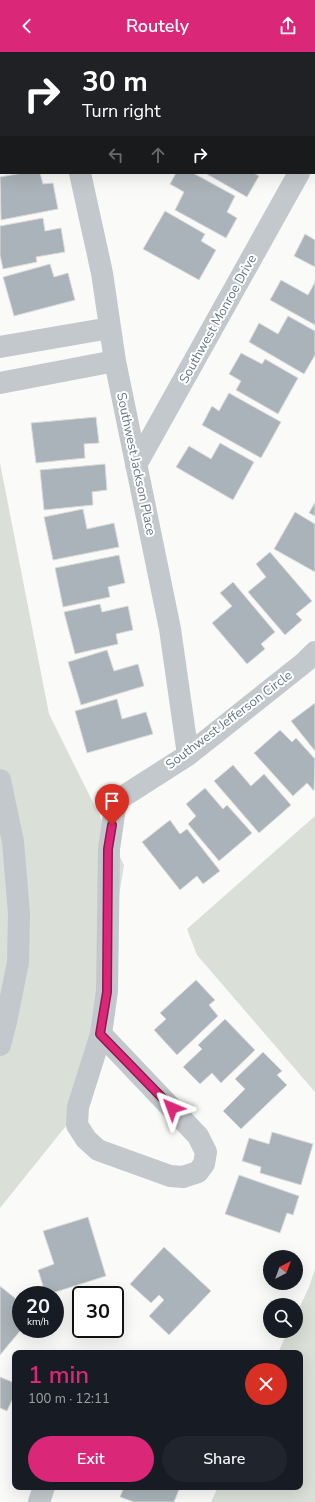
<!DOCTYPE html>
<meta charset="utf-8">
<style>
body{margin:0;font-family:"Nunito Sans",sans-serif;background:#20242c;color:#f1f3f6;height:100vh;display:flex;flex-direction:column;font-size:15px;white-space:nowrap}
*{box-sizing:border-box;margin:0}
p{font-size:13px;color:#9ea1a6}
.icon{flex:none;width:22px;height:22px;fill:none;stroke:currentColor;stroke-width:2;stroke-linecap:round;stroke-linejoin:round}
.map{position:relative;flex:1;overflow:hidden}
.drawer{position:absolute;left:12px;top:1298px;width:291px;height:140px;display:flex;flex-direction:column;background:#171b24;border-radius:8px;box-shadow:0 4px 16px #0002}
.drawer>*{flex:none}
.hud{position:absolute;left:0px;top:0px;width:315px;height:122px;box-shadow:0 4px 16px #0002;background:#202124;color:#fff;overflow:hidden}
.needle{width:26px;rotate:41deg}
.tools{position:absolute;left:263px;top:1198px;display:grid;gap:8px}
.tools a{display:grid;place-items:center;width:40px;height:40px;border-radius:50%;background:#171b24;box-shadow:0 4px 16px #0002;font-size:20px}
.speed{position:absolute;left:12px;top:1234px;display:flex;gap:8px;font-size:20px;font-weight:700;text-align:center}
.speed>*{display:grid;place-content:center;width:52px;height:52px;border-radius:50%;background:#171b24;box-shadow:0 4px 16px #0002;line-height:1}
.speed small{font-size:10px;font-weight:400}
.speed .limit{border:2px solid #111;border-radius:6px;background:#fff;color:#111}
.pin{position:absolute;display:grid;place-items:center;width:34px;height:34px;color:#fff;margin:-41px -17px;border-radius:50% 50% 50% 0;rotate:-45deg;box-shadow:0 0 4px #0007}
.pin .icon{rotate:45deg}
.me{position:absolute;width:44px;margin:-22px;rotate:316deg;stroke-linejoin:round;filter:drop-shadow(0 0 3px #0008)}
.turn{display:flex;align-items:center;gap:14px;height:84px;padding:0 16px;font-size:18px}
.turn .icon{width:52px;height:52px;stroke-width:2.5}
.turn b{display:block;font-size:28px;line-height:34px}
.lanes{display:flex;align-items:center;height:38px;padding:0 16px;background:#0003;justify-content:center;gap:20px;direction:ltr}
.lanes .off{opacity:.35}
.round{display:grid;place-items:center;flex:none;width:42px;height:42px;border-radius:21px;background:#20242c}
.overview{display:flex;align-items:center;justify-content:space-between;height:68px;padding:0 16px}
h1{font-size:24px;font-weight:600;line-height:30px;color:#db2777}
.cta{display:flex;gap:8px;margin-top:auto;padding:8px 16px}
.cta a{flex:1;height:46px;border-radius:24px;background:#db2777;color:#fff;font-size:16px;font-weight:600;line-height:46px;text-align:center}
.cta a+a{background:#20242c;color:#f1f3f6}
header{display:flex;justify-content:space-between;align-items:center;height:52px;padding:0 16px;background:#db2777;color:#fff;font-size:18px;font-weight:600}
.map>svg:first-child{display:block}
.green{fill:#dadfd7}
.building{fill:#aab3b9;stroke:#dcdcda}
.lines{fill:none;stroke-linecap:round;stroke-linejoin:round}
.minor{stroke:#c3c8cc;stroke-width:22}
.route-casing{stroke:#8e194d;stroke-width:10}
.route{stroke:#db2777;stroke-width:7}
.labels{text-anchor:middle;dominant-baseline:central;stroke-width:4;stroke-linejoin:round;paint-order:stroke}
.street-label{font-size:13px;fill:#657683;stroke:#fff}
</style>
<header><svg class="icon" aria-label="back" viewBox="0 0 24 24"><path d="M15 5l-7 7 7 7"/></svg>Routely<svg class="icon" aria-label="share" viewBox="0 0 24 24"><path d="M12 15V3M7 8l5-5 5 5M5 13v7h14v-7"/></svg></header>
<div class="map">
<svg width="315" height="1450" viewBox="0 0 315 1450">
<rect width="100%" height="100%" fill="#fafaf8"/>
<!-- green -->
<path class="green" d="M0,0h208v1h-207l-1,94z
M0,411l49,251 75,151 -20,123 -22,118 -82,102z
M315,764v276l-118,-137 -10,-26z
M315,1217v233h-104l7,-15h82v-134h-22l10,-22h8v-16l13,-28z"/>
<!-- building -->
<path class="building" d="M23,121h17l3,11 10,-1 5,26 -57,11 -1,-43z
M176,121h17l42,23 -8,16 10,6 -11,20 -51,-28 9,-18 -14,-8z
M205,121h49l5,3 -12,21z
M165,159l40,23 -4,7 15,9 -17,30 -56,-31z
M43,166l2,13 16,-3 4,24 -29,5 1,5 -34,7 -3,-14v-29z
M305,182l10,6v27l-21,-11z
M50,212l4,13 14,-4 7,27 -61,16 -11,-39z
M281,228l27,15 7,-13v43l-45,-25z
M288,264l27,15v24l-11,19 -55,-32 10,-19 19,11z
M241,301l21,11 3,-5 33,19 -20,36 -42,-24 5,-9 -12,-7z
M229,341l52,29 -20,36 -59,-33 10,-19 7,5z
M96,365l3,26 -15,1 1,14 -49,5 -5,-40z
M220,391l34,19 -21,38 -57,-33 13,-21 22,13z
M105,412l2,26 -15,2 1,13 -49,5 -4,-40z
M315,450v14l-6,-3z
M83,457l4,20 27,-6 5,24 -66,13 -9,-43z
M295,460l20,12v48l-41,-23z
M270,500l42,49 -16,13 6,6 -17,15 -37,-43 18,-15 -10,-13z
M119,503l6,28 -17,4 2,10 -47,10 -8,-39z
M233,530l42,50 -14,12 4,5 -18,15 -35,-41 20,-17 -12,-13z
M100,552l2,8 26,-6 5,24 -17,4 2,10 -43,10 -11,-42z
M107,598l7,21 24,-7 6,22 -63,19 -13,-43z
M117,647l5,20 24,-7 7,22 -66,19 -12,-42z
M315,651v48l-24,-30z
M280,678l12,12 4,-4 19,21 -1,32 -7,-8 -14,13 -39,-43z
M233,713l18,21 13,-12 27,31 -32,28 -45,-52z
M205,736l18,21 4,-4 25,28 -33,28 -31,-37 8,-8 -10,-12z
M170,768l10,14 7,-5 33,42 -17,13 -6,-8 -17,14 -38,-48z
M196,928l19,20 -6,5 9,11 -41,39 -23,-25 12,-11 -6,-6z
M225,967l30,31 -34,33 -9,-10 -12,11 -17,-17 19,-18 -4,-4z
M263,1000l19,19 -5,4 10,10 -46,44 -18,-18 22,-22 -10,-10z
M272,1080l41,12 -12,41 -41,-12 1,-6 -19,-6 7,-23 20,6z
M239,1123l60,21 -6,19 -6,-2 -7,20 -55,-19z
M88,1165l18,59 -60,19 -8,-25 16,-6 -11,-33z
M164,1195l47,44 -42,44 -20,-19 15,-16 -5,-5 -8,8 -21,-19z
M0,1234l21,17v26h8l-5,6 -4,-4 -20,24z
M0,1325l15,6v11l-8,17 -7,-3z
M124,1435h56l-6,15h-40l-14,-5z"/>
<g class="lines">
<!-- minor -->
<path class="minor" d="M314,94l1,-1
M80,121l22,100 13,88 55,268 18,126
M0,295l110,-19
M0,331l115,-22
M136,413l163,-292
M0,728l13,62 6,71 -1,49 -12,60 -6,23
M101,982l97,102 8,16 -2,12 -6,8 -15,5 -13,-1 -72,-26 -12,-11 -9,-14 1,-18 23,-73 6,-43 2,-142 7,-48 72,-46 117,-93 10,-10
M39,1450l5,-15"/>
</g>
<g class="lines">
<!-- route casing -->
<g class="route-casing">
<path id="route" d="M112,773l-4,24 -1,143 -7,42 72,74"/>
</g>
<!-- route -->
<use href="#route" class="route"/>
</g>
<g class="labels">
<!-- street labels -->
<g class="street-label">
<text transform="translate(218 267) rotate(-61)">Southwest Monroe Drive</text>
<text transform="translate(136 412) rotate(78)">Southwest Jackson Place</text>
<text transform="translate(229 668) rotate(-37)">Southwest Jefferson Circle</text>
</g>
</g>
</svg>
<div class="tools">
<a><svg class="needle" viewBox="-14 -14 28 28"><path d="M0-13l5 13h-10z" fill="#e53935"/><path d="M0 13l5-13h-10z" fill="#9ea1a6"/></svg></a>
<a><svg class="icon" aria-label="search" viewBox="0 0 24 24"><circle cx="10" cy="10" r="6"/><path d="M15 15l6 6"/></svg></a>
</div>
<div class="speed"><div>20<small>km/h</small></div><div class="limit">30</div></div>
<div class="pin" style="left:112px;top:773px;background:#d93025"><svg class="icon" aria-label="arrive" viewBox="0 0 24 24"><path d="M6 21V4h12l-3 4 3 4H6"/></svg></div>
<svg class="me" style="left:172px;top:1056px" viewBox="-20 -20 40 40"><path d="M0-17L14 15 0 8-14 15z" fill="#db2777" stroke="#fff" stroke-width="4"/></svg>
<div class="hud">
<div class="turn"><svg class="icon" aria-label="right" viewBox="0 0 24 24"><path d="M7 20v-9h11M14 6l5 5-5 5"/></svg><div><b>30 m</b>Turn right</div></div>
<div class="lanes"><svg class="icon off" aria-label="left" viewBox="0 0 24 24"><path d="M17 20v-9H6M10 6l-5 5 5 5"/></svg><svg class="icon off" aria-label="ahead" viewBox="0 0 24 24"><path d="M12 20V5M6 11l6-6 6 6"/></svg><svg class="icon" aria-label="right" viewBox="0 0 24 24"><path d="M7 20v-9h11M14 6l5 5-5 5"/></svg></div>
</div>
<section class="drawer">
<div class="overview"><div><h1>1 min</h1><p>100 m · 12:11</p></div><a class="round" style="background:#d93025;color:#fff"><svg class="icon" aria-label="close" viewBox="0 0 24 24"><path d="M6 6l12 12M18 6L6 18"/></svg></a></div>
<div class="cta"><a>Exit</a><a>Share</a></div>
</section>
</div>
